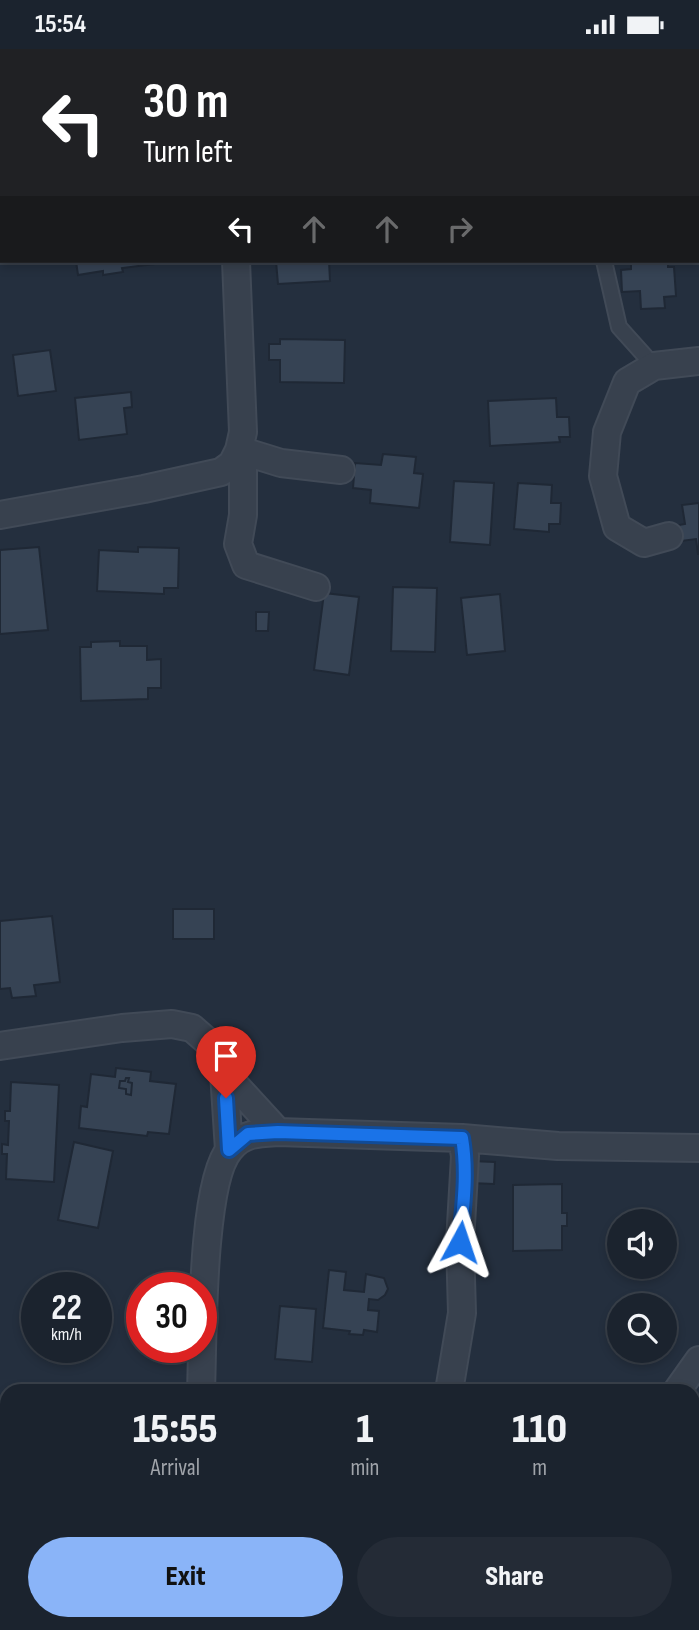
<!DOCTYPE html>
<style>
body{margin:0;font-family:"Sofia Sans Condensed",sans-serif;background:#242b36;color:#f1f3f6;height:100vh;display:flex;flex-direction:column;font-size:26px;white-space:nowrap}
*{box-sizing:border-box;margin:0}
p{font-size:23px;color:#a0a4aa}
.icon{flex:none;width:38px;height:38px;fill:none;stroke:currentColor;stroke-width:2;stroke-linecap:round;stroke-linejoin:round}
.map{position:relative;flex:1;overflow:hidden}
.panel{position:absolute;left:0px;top:1335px;width:700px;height:247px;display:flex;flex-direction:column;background:#1b232e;border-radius:21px 21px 0 0;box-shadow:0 4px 10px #0003,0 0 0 2px #39404a}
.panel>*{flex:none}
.guide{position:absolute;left:0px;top:0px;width:700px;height:214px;box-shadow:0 4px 10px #0003,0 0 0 2px #39404a;background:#202124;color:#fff;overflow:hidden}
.fabs{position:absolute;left:607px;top:1160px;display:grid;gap:14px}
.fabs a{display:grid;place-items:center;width:70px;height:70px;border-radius:50%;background:#1b232e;box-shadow:0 4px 10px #0003,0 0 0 2px #39404a;font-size:35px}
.speed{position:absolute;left:21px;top:1223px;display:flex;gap:14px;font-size:35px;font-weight:700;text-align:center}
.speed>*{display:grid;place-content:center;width:91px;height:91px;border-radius:50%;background:#1b232e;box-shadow:0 4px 10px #0003,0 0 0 2px #39404a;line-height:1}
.speed small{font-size:18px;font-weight:400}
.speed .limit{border:10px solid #d22;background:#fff;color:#111}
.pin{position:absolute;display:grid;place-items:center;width:60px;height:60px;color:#fff;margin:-72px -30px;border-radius:50% 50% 50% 0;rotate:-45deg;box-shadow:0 0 7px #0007}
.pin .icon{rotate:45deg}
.me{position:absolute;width:77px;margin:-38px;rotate:5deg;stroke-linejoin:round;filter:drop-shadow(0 0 5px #0008)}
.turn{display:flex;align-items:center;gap:24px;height:147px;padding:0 28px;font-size:32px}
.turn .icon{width:91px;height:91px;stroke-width:2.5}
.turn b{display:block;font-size:49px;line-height:60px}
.lanes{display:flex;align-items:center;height:66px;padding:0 28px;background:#0003;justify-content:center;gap:35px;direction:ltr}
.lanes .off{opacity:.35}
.eta{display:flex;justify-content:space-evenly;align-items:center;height:119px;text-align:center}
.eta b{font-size:42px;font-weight:800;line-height:49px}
.action{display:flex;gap:14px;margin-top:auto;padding:14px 28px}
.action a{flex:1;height:80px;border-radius:42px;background:#8ab4f8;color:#111;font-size:28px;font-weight:800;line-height:80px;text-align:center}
.action a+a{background:#242b36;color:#f1f3f6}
.status{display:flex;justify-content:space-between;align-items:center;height:49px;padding:0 35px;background:#1b232e;direction:ltr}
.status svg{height:19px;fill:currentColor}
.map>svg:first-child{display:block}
.building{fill:#364354;stroke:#1f2835;stroke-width:2;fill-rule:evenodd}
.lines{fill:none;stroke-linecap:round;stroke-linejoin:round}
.lane-casing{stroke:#414a57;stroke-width:18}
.street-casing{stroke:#414a57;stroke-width:30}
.lane{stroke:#38414e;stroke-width:14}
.street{stroke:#38414e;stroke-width:26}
.route-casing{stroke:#114b97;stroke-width:18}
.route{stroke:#1a73e8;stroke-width:12}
</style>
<div class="status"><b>15:54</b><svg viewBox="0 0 49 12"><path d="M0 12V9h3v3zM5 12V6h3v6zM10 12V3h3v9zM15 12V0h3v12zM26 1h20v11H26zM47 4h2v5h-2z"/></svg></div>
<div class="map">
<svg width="699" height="1581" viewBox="0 0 699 1581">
<rect width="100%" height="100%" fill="#242f3e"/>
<!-- building -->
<path class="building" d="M563,0h84v2h-84z
M76,212h78v3l-32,4 1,4 -20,3v-4l-25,4z
M264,212h65l1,20 -52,3 -2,-23z
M631,212h37v6h6l2,29 -12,1 1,11 -24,1 -1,-18 -18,1 -1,-22 10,-1z
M280,290l65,1 -1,43 -64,-1v-22h-11v-16h11z
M50,301l6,41 -38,5 -5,-41z
M131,343l1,15 -8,1 3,26 -48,6 -4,-42z
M556,349l1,19h12l1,20h-11l1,5 -70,4 -2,-45z
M383,405l33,3 -2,16 9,1 -4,34 -49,-5 1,-13 -18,-2 2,-25 26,2z
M454,432l40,2 -4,62 -40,-3z
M518,434l34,2 -1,18h10l-1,21h-11v8l-35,-3z
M699,454v51h-1l-2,-15 -15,2 -2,-16 6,-1 -3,-19z
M39,498l9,83 -48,4v-84z
M138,498l41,1 -1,40h-14v6l-67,-3 2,-41 39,2z
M393,538l44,1 -2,64 -44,-1z
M324,544l35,4 -10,78 -35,-5z
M500,545l5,57 -38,4 -6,-57z
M256,563h13l-1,19h-12z
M120,592v5h27v14l14,-1v29h-13v11l-67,2 -1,-54h11v-5z
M173,860h41v30h-41z
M52,867l8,66 -26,3 2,11 -24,2 -2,-10 -10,1v-68z
M116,1019l35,4 -1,9 26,3 -7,50 -21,-2 -1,4 -68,-8 2,-22 6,1 4,-33 24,3zM126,1029h3l-1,4 4,1 -1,12 -5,-1v-5l-7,-1 1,-7h5z
M126,1029h3l-1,4 4,1 -1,12 -5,-1v-5l-7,-1 1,-7h5z
M11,1033l48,3 -5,97 -48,-3 1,-25h-5v-10l6,1 1,-24h-4v-10h5z
M74,1093l39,9 -15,77 -40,-8z
M471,1112l24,1 -1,22 -24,-1z
M562,1135v29h5v13h-5v24l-49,1v-66z
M329,1221l17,2 -2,18 20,2 2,-18 18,4 4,11 -3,6 -7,5 -9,-1 -1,11 11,1 -2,21 -13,-2 -1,5 -14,-1 1,-3 -27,-3z
M280,1257l36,3 -4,53 -37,-3z
M236,1335h68v7h-68z
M247,1575h55v6h-54z"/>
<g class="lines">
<!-- lane casing -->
<g class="lane-casing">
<path id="lane" d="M604,212l15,66 35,39"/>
</g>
<!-- street casing -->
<g class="street-casing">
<path id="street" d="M240,0v2
M0,139h2
M0,466l144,-26 77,-17 11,-8 7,-14 4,-18 -7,-171
M669,487l-25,7 -27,-16 -14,-51 4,-44 20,-50 27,-16 45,-5
M316,538l-70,-22 -8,-21 5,-29v-44l-4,-21 42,13 60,7
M0,997l122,-18 50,-4 20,4 24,21 8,24 54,59
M224,1024l5,77
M201,1342c2,-49 0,-209 29,-242 13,-16 29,-16 48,-17l184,6 96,8 141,2
M449,1342l13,-78 -2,-71 5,-86 -3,-18
M677,1342l22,-31
M693,1558l6,7
M205,1575l1,6
M434,1581l7,-6"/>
</g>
<!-- lane -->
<use href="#lane" class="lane"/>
<!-- street -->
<use href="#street" class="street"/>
</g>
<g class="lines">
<!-- route casing -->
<g class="route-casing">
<path id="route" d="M226,1049l3,52 19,-16 30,-2 184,6c6,35 1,69 -2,104"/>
</g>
<!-- route -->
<use href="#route" class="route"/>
</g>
</svg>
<div class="fabs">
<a><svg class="icon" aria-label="sound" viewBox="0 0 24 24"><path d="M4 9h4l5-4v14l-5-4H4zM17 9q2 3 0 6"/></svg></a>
<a><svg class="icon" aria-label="search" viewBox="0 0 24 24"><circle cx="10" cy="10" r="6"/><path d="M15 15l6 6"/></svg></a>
</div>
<div class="speed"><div>22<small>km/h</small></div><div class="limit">30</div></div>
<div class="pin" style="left:226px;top:1049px;background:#d93025"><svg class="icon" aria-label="arrive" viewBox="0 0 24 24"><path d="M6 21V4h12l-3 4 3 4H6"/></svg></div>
<svg class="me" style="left:460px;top:1193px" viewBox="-20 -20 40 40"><path d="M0-17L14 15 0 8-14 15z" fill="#1a73e8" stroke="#fff" stroke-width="4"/></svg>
<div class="guide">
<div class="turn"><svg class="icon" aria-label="left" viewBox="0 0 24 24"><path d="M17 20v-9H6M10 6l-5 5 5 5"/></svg><div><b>30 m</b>Turn left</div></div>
<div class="lanes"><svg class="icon" aria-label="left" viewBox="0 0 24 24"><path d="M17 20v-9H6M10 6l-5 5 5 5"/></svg><svg class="icon off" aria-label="ahead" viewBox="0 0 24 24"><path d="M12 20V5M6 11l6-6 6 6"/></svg><svg class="icon off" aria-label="ahead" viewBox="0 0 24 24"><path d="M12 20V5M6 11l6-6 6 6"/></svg><svg class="icon off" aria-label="right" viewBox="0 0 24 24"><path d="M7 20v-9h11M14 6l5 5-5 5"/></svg></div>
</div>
<section class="panel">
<div class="eta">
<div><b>15:55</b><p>Arrival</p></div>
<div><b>1</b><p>min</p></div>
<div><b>110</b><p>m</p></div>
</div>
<div class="action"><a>Exit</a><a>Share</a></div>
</section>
</div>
